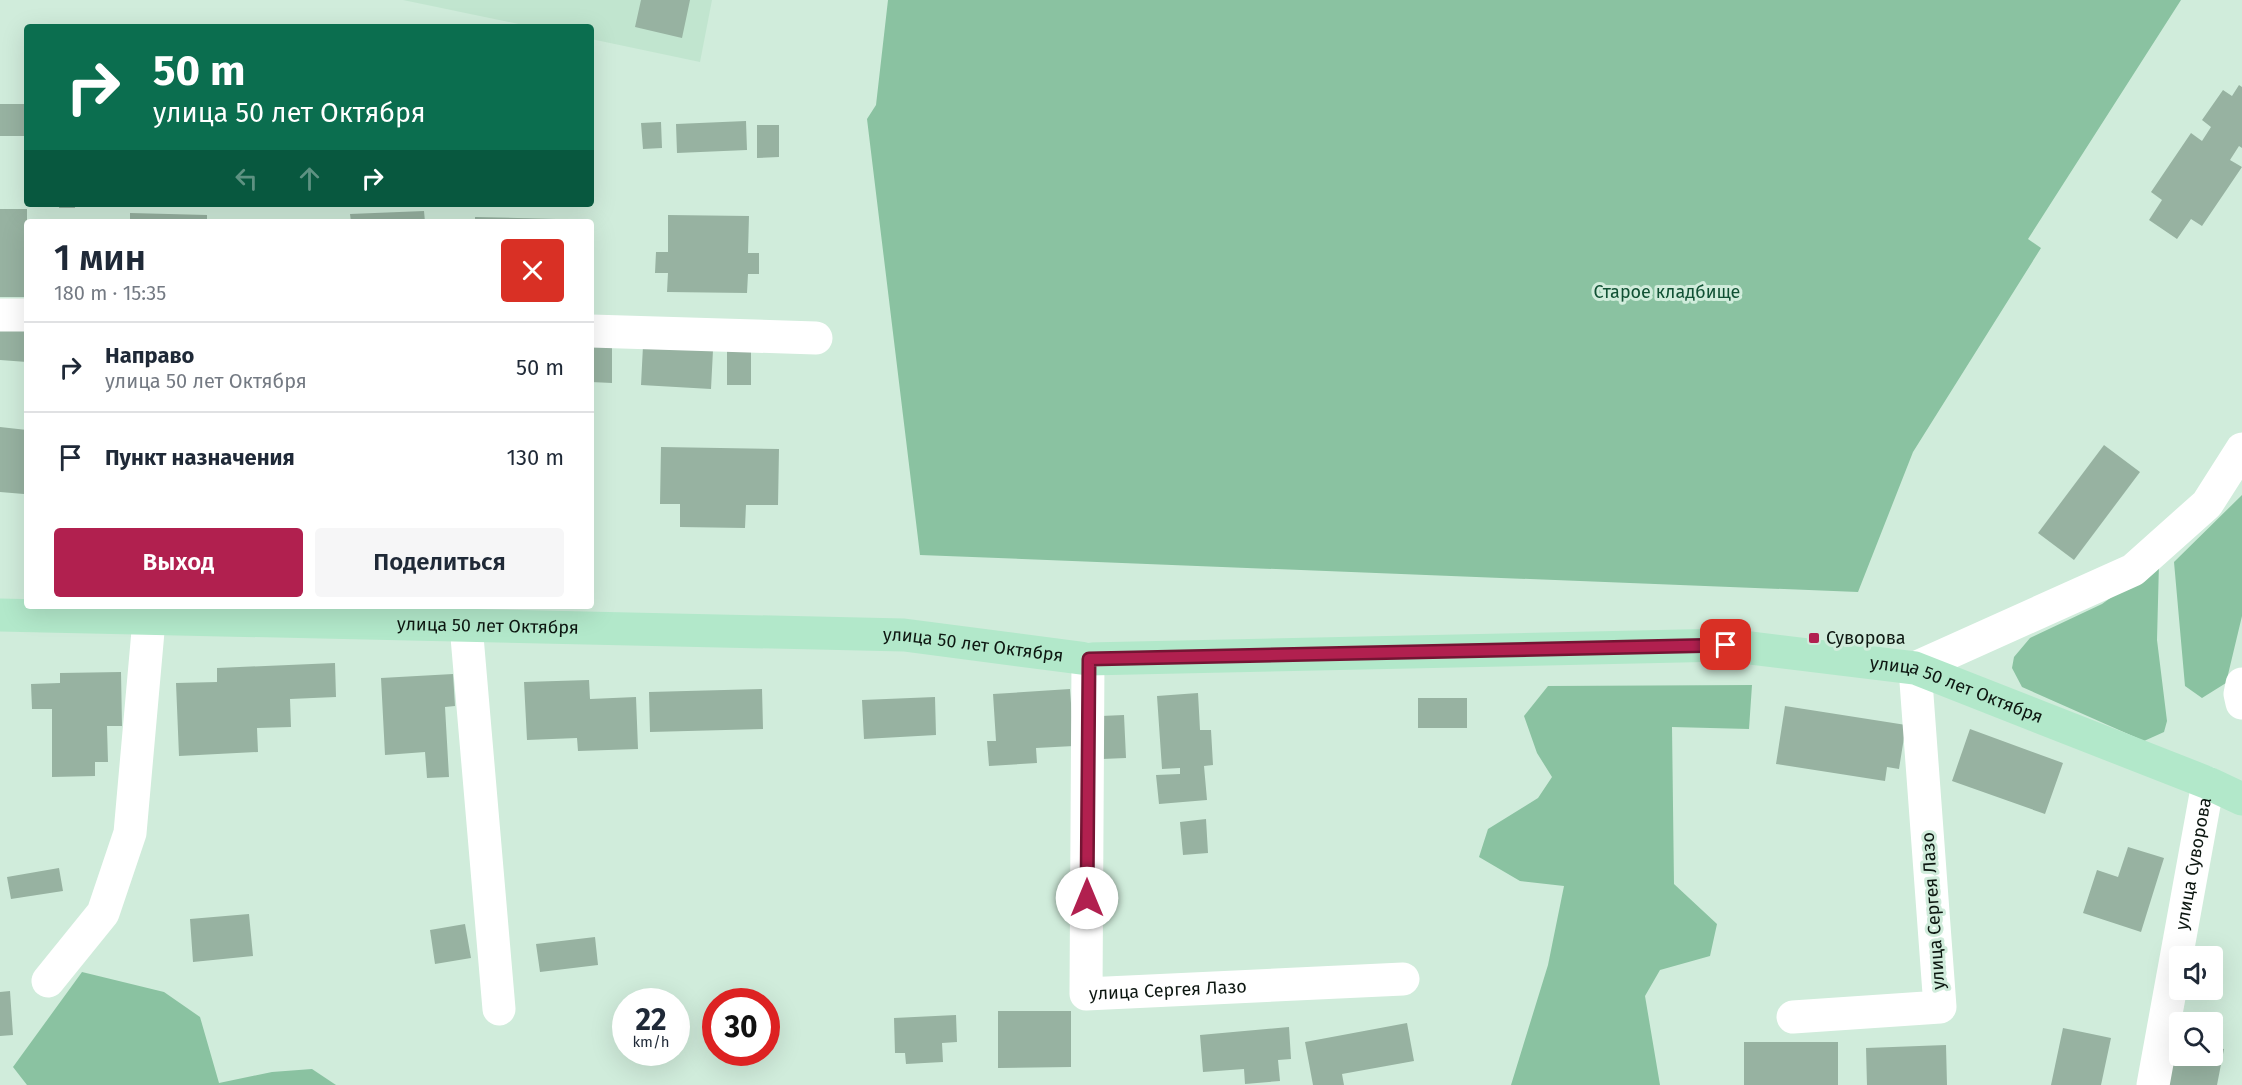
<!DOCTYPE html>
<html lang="ru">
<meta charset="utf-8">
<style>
body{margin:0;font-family:"Fira Sans",sans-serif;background:#f6f6f7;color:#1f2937;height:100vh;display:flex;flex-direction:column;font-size:22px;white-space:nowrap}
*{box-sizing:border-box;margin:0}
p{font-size:20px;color:#747a83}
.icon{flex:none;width:33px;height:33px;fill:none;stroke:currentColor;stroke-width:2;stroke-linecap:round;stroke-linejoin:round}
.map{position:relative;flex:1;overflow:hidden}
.sheet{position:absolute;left:24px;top:219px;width:570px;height:390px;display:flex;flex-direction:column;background:#fff;border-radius:6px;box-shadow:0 6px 24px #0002}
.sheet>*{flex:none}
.hud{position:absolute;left:24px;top:24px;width:570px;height:183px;border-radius:6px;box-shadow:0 6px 24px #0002;background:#0b6e4f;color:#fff;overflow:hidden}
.buttons{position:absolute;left:2169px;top:946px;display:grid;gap:12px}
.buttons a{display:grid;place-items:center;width:54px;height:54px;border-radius:6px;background:#fff;box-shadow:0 6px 24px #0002;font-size:30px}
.speed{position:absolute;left:612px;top:988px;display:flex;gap:12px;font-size:30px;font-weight:700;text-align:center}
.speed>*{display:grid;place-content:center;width:78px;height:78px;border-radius:50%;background:#fff;box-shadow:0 6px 24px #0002;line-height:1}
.speed small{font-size:15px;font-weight:400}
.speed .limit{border:9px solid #d22;background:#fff;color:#111}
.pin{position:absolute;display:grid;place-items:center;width:51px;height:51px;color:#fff;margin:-26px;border-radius:12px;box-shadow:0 3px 9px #0006}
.me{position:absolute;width:66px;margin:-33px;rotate:0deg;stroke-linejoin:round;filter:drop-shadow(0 0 4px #0008)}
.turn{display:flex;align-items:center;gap:21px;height:126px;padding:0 30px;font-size:27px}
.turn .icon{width:78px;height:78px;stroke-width:2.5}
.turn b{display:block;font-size:42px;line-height:51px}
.lanes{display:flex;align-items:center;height:57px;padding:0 30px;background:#0003;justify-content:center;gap:30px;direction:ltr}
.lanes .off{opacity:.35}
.round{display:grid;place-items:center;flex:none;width:63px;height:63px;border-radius:6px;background:#f6f6f7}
.head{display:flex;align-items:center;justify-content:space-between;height:102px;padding:0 30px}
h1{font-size:36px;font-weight:600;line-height:45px}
.action{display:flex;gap:12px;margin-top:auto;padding:12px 30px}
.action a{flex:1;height:69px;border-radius:6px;background:#b1204f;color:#fff;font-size:24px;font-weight:600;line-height:69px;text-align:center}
.action a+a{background:#f6f6f7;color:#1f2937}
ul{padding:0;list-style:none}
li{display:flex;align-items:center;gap:18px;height:90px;padding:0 30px;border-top:2px solid #e0e1e3}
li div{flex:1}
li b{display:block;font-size:22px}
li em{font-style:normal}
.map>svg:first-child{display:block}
.built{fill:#c1e5cf}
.green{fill:#8ac2a1}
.building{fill:#97b2a1}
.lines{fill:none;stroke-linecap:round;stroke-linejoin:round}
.minor{stroke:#fff;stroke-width:33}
.major{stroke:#b2e8ca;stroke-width:33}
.route-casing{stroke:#731533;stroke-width:15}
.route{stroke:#b1204f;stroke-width:10}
.poi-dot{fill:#b1204f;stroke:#d0ecdb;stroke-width:2}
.labels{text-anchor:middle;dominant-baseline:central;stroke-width:6;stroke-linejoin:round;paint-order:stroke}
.park-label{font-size:18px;fill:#115134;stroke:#d0ecdb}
.street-label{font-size:18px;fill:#0d1711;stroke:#d0ecdb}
.poi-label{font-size:18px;fill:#0d1711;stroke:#d0ecdb;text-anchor:start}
</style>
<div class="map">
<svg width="2242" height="1085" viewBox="0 0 2242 1085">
<rect width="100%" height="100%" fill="#d0ecdb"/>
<!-- built -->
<path class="built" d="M403,0h309l-12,62 -109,-23v-12h-58z"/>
<!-- green -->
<path class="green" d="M888,0h1293l-153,239 13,9 -128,204 -55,140 -938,-37 -53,-436 9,-14z
M2242,495v121l-16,67 -24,15 -17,-12 -11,-124z
M2159,563l-2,77 10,81 -3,11 -20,9 -122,-54 -10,-19 2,-11 16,-19 72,-34z
M1752,685l-3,44 -77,-2 2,157 43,40 -7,32 -50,14 -15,26 15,89h-149l37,-120 16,-79 -44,-5 -41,-24 9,-28 50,-31 14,-21 -15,-24 -13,-37 24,-30z
M82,972l82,20 36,25 19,66 53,-11 40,-3 24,16h-309l-14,-18z"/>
<!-- building -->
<path class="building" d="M641,0h49l-8,38 -47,-11z
M2239,85l3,2v61l-3,-2 -9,14 12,7 -40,59 -11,-7 -14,20 -28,-19 13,-20 -11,-8 40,-59 11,8 9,-14 -9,-7 21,-30 9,6z
M0,104h27v32h-27z
M746,121l1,29 -70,3 -1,-29z
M661,122l1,26 -19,1 -2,-26z
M757,125h22v32l-22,1z
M59,204h16v4h-16z
M0,209h27v88h-27z
M424,211l1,11h-74l-1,-8z
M130,213l77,2v7h-77z
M668,215l81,1 -1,37h11v21h-11l-1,19 -80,-1 1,-19h-13l1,-21h12z
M475,217l81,2v3h-81z
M0,329l27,2v31l-27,-2z
M591,342h21v41l-21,-1z
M643,346l70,4 -2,39 -70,-4z
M727,350l24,1v34h-24z
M0,427l27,3 -3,64 -24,-2z
M2104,445l36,27 -66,88 -36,-27z
M661,447l118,2 -1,56h-32l-1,23 -65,-1v-23h-20z
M335,663l1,34 -46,2 1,28 -34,1 1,24 -79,4 -3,-73 41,-1v-14z
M121,672l1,54h-15l1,36h-13v14l-43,1v-68h-20l-1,-25 29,-1v-10z
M453,674l2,32 -10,1 4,70 -22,1 -2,-26 -40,3 -4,-77z
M589,680l1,19 46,-2 2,52 -60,2 -1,-13 -50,2 -3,-58z
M762,689l1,40 -113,3 -1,-40z
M1070,689l4,57 -38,2 1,15 -48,3 -2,-25h9l-3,-47z
M1198,693l2,37h11l2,35 -9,1 3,34 -48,4 -3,-29 24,-1v-6l-18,1 -5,-73z
M935,697l1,38 -72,4 -2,-39z
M1418,698h49v30h-49z
M1785,706l121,19 -7,44 -12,-2 -2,14 -109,-17z
M1124,715l2,43 -24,1 -1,-43z
M1970,729l93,34 -18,51 -93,-33z
M1206,819l2,34 -25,2 -3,-33z
M2128,847l36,11 -23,74 -58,-19 14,-43 21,7z
M59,868l4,23 -52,8 -4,-22z
M249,914l4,42 -60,6 -3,-43z
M465,924l6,34 -36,6 -5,-34z
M595,937l3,28 -58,7 -4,-28z
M10,991l3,44 -13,1v-44z
M998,1011h73v56l-73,1z
M956,1015l1,27 -15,1 1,19 -37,2 -1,-11h-10l-1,-35z
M1407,1023l7,38 -72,13 2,11h-31l-8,-43z
M1289,1027l2,32 -13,1 2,21 -35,3 -1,-15 -41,3 -3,-37z
M2063,1028l48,10 -10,47h-50z
M2173,1039l7,1v16h32v-9l12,2 -7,36h-53z
M1744,1042h94v43h-94z
M1946,1045l1,40h-80l-1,-37z"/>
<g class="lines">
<!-- minor -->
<g class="minor">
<path d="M0,315h27"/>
<path d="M591,331l225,7"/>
<path d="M466,625l33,384"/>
<path id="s1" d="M1088,659l-2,335 317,-15"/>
<path d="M2242,684l-2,10 2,9"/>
<path d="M48,981l55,-68 27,-80 19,-213"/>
<path d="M1793,1017l147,-10 -25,-339 218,-98 74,-66 35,-55"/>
<path id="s2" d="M2153,1085l55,-302"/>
</g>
<!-- major -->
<path class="major" id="s3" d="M0,615l904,20 184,24 638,-14 189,23 293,115 34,16"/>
</g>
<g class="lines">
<!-- route casing -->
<g class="route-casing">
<path id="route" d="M1087,898l2,-239 637,-14"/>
</g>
<!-- route -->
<use href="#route" class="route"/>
</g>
<!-- markers -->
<rect class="poi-dot" x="1808" y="632" width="12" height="12" rx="3"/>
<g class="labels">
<!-- park labels -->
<g class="park-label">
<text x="1667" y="292">Старое кладбище</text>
</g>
<!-- street labels -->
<g class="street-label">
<text stroke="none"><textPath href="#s3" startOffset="488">улица 50 лет Октября</textPath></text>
<text stroke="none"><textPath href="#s3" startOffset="974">улица 50 лет Октября</textPath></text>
<text stroke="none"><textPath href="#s3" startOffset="1964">улица 50 лет Октября</textPath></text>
<text stroke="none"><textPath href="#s2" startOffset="225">улица Суворова</textPath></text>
<text transform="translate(1933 911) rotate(-94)">улица Сергея Лазо</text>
<text stroke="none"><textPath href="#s1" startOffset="417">улица Сергея Лазо</textPath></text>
</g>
<!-- poi labels -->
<g class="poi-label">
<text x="1826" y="638">Суворова</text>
</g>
</g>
</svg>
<div class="buttons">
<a><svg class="icon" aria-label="sound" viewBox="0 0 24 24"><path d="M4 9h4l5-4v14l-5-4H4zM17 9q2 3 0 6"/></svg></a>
<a><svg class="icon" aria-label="search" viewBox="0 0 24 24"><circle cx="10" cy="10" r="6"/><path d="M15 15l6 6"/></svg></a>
</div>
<div class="speed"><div>22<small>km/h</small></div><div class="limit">30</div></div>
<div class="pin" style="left:1726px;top:645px;background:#d93025"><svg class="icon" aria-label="arrive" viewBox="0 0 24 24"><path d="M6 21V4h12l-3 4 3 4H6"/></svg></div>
<svg class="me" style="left:1087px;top:898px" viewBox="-20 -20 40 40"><circle r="19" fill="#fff"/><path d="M0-13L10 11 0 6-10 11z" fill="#b1204f"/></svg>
<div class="hud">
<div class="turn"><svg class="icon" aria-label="right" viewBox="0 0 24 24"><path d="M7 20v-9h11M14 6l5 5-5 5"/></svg><div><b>50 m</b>улица 50 лет Октября</div></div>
<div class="lanes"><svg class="icon off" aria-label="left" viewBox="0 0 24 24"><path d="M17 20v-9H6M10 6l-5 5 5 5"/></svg><svg class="icon off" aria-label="ahead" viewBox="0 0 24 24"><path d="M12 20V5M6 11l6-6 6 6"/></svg><svg class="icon" aria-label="right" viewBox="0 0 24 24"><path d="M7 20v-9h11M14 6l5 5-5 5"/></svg></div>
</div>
<section class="sheet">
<div class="head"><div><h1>1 мин</h1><p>180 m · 15:35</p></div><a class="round" style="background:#d93025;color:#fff"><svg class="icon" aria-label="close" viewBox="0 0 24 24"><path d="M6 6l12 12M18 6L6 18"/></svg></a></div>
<ul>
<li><svg class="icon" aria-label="right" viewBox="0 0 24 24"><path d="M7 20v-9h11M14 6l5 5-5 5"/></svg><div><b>Направо</b><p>улица 50 лет Октября</p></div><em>50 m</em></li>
<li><svg class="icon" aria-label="arrive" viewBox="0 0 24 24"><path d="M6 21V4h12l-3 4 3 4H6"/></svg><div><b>Пункт назначения</b></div><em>130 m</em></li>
</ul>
<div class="action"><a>Выход</a><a>Поделиться</a></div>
</section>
</div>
